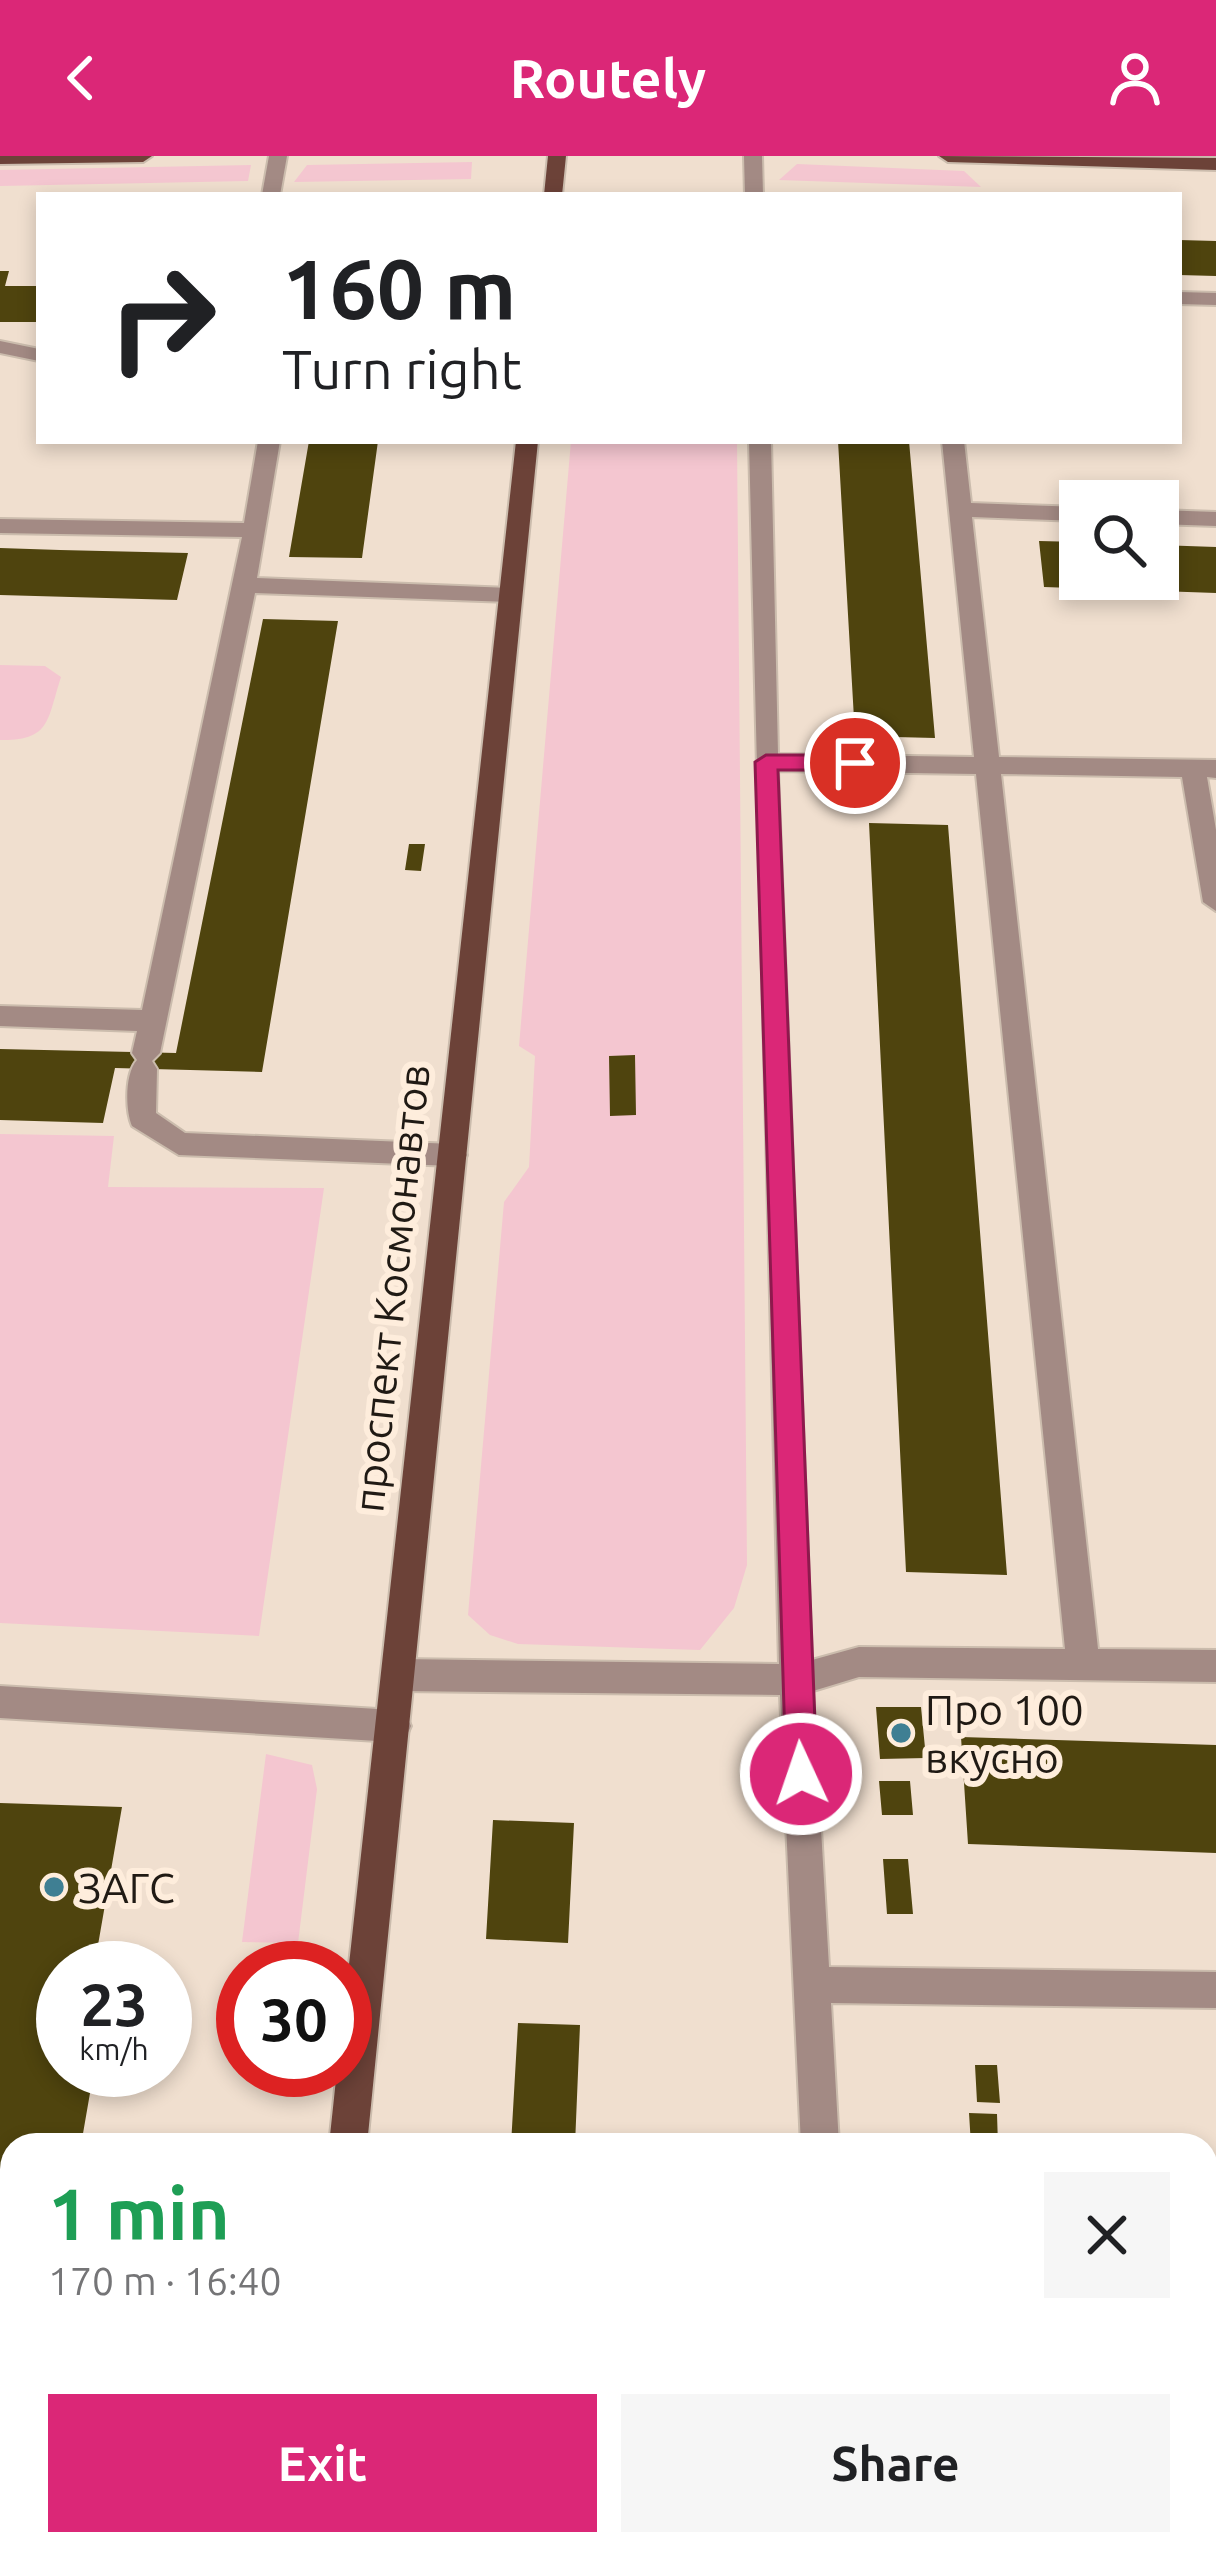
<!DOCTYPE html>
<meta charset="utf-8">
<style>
body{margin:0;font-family:Ubuntu,sans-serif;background:#f6f6f6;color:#202124;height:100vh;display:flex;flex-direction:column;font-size:45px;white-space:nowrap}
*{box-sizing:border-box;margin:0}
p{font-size:39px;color:#757577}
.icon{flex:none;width:66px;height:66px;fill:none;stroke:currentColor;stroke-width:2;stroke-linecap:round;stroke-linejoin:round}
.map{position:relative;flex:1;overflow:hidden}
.sheet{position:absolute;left:0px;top:1977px;width:1218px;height:423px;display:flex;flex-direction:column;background:#fff;border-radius:36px 36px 0 0;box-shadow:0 6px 18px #0003}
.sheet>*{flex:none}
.hud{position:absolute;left:36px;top:36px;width:1146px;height:252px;border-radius:0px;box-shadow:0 6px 18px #0003;background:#fff;color:#202124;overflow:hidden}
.fabs{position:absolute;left:1059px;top:324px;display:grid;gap:24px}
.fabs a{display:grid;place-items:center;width:120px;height:120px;border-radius:0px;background:#fff;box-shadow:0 6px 18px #0003;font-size:60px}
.speed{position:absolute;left:36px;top:1785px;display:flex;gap:24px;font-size:60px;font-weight:700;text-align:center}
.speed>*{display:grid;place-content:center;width:156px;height:156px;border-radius:50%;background:#fff;box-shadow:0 6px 18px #0003;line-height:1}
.speed small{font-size:30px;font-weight:400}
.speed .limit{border:18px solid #d22;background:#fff;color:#111}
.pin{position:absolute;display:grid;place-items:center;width:102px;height:102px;color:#fff;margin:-51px;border:6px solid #fff;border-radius:50%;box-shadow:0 3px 12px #0007}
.me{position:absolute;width:132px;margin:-66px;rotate:357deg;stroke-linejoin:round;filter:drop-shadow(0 0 9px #0008)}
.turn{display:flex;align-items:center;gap:42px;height:252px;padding:0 48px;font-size:54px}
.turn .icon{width:156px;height:156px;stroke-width:2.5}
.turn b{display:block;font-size:84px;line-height:102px}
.round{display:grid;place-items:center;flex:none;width:126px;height:126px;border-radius:0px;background:#f6f6f6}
.summary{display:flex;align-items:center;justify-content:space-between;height:204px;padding:0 48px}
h1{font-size:72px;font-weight:700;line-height:90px;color:#1e9e55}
.cta{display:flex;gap:24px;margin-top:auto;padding:24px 48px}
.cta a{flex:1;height:138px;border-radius:0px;background:#db2777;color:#fff;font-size:48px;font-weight:700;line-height:138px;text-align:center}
.cta a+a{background:#f6f6f6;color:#202124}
header{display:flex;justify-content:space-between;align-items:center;height:156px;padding:0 48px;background:#db2777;color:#fff;font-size:54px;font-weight:700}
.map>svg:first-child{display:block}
.green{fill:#f4c6d0}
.building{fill:#4f440e}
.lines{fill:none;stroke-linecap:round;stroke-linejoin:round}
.minor-casing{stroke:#cbbcad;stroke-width:4}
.major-casing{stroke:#cbbcad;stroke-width:4}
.minor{fill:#a38a84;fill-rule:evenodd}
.major{fill:#6c4238;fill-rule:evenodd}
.route{fill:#db2777;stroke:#8e194d;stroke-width:3}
.poi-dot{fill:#3f7f93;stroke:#feeddc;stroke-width:4.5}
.labels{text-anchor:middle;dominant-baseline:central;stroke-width:12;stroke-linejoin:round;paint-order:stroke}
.street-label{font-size:42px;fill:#201a14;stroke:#feeddc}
.poi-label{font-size:42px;fill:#201a14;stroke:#feeddc;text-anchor:start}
</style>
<header><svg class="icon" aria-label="back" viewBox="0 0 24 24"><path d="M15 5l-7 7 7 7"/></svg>Routely<svg class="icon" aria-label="person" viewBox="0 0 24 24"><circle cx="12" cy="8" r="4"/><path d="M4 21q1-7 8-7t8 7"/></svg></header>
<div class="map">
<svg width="1216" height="2399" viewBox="0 0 1216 2399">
<rect width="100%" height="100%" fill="#f0dfcf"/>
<!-- green -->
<path class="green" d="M472,6l-1,17 -177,3 13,-17z
M797,8l167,7 17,16 -202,-7z
M251,9l-3,16 -248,5v-16z
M571,285h166l10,1124 -13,43 -34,42 -182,-6 -28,-9 -22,-20 36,-413 25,-35 6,-111 -16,-10z
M0,509l45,1 16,11c-14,43 -10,64 -61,63z
M0,978l114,2 -6,51 216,1 -65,448 -259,-13z
M266,1598l46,11 5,24 -19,154 -56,-1z"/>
<!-- building -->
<path class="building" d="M1179,84l37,1v35l-37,-1z
M0,115h9l-4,15h34v36h-39z
M309,285h69l-16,117 -73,-1z
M838,285h71l26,297 -80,-2z
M1039,385l41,1v37h78v-34l58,2v46l-172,-6z
M0,392l60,2 128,3 -11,47 -177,-5z
M263,463l75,2 -76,451 -147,-4 -12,55 -103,-3v-71l176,4z
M869,667l79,2 59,750 -101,-3z
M409,688h16l-4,27 -16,-1z
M635,899l1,60 -26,1 -1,-60z
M876,1551h45l5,51 -46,1z
M961,1581l255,8v108l-248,-9z
M879,1625h31l3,34h-31z
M0,1647l122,4 -28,161h-31v102h31l-13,75h-69l-3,410h-9z
M493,1664l81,3 -6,120 -82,-4z
M883,1703h25l5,55h-26z
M518,1867l62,2 -5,120h-64z
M975,1909h22l3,38 -23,-1z
M969,1957l28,1 1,31h-27z
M1206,2005h10v394h-227l-1,-11h218z
M428,2388h95l-1,11h-95z"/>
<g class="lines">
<!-- minor casing -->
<g class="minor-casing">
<path id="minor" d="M269,0h18l-7,39h-18z
M744,0h18l1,39h-18z
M1179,136l37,1v12l-37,-1z
M0,185l39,8v12l-39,-8z
M258,285h22l-23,137 253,10 11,7 -11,7 -255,-9 -95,460 -8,8 5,8 -1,44 29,20 268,11 10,3 4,8 -4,8 -10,3 -274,-11 -47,-29c-7,-17 -7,-53 5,-66l-5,-7 5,-22 -137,-5v-20l142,4 100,-473 -242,-4v-14l244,4z
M749,285h22l7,313 196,3 -32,-316h22l7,62 109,4v14l-108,-4 27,240 217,3v18l-9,-1 9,53v81l-13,-9 -21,-125 -181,-3 97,875 118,1v32l-357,-5 -46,14 16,276 387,5v36l-385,-5 8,142h-38l-21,-450 -380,-4 -12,-5 -5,-11 5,-11 12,-5 379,5zM778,615l198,3 89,875 -206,-2 -47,13z
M1158,354l58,2v14l-58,-2z
M0,1530l394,24 12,5 5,11 -5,11 -12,5 -394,-24z
M804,2388h42v11h-42z"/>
</g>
<!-- major casing -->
<g class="major-casing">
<path id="major" d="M0,0h152l-9,6 -143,2z
M548,0h18l-4,39h-18z
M939,0l277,2v12l-268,-8z
M516,285h22l-171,1704h-38l8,-75h8v-69z
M286,2388h42l-1,11h-42z"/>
</g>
<!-- minor -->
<use href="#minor" class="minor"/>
<!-- major -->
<use href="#major" class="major"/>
</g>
<!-- route -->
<path class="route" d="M766,599h89l11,8 -11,7h-77l39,1004 -5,11 -11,4 -11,-4 -4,-11 -31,-1012z"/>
<!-- markers -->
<g class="poi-dot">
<circle cx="901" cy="1577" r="12"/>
<circle cx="54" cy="1731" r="12"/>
</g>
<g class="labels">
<!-- street labels -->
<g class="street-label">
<text transform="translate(391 1132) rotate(-84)">проспект Космонавтов</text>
</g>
<!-- poi labels -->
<g class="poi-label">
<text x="925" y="1553">Про 100<tspan x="925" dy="48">вкусно</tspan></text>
<text x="78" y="1731">ЗАГС</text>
</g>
</g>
</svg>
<div class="fabs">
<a><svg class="icon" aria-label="search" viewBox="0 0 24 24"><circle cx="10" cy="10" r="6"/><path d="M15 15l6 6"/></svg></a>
</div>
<div class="speed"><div>23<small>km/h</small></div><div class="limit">30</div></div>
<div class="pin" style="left:855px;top:607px;background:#d93025"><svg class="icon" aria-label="arrive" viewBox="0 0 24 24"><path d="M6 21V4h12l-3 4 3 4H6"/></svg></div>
<svg class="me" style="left:801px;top:1618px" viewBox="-20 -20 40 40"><circle r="17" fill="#db2777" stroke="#fff" stroke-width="3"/><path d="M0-11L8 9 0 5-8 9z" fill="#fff"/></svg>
<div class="hud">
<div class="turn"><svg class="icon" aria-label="right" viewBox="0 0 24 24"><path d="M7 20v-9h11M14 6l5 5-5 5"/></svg><div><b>160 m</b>Turn right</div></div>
</div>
<section class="sheet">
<div class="summary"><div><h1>1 min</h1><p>170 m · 16:40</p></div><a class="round"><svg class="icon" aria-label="close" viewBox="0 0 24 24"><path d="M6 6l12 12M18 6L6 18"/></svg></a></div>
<div class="cta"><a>Exit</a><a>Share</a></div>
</section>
</div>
